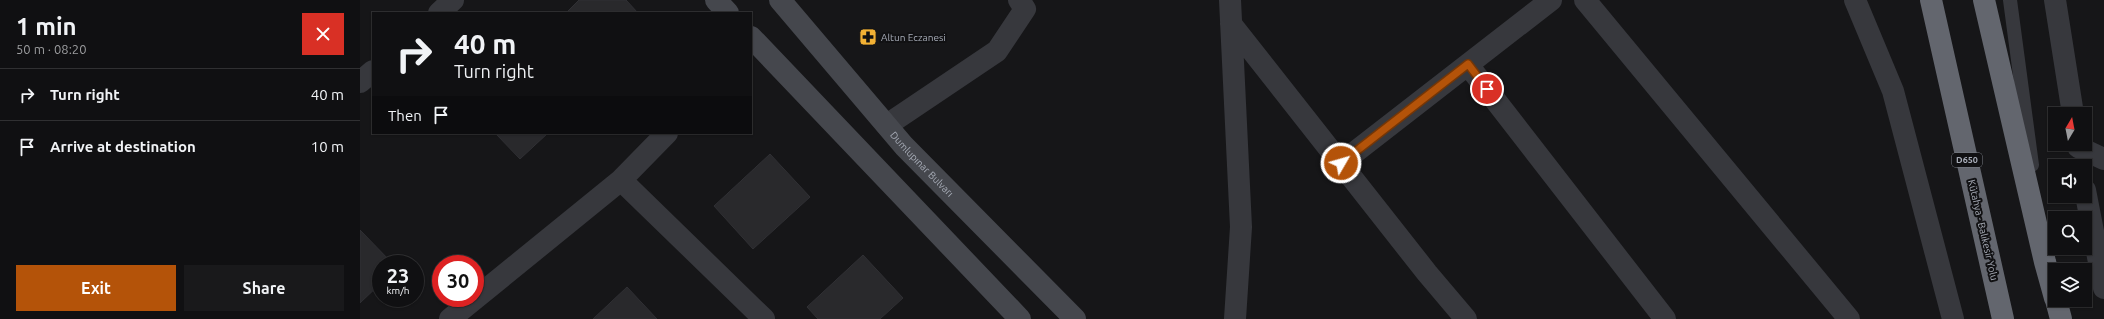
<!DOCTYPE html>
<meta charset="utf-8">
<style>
body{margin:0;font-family:Ubuntu,sans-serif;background:#19191b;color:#f1f3f6;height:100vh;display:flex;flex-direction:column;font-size:15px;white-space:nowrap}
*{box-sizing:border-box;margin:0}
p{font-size:13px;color:#9c9d9f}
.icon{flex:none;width:22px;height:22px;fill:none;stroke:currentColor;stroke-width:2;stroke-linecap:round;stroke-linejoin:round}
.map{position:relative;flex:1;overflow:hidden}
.side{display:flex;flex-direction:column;background:#101012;width:360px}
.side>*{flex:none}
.top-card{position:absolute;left:12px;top:12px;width:380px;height:122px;border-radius:0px;box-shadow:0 1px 3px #0004,0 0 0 1px #303032;background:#101012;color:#f1f3f6;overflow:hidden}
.needle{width:26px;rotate:10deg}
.fabs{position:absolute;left:1688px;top:107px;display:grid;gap:8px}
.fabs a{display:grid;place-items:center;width:44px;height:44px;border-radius:0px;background:#101012;box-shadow:0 1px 3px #0004,0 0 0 1px #303032;font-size:20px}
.speed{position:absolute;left:12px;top:255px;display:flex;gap:8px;font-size:20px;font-weight:700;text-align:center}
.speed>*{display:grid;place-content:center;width:52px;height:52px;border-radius:50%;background:#101012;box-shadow:0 1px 3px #0004,0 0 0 1px #303032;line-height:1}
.speed small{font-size:10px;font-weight:400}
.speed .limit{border:6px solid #d22;background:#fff;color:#111}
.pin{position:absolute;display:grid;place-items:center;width:34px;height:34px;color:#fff;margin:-17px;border:2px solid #fff;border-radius:50%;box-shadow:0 1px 4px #0007}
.me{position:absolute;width:44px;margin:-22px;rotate:52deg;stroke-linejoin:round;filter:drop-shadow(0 0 3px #0008)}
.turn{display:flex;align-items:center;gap:14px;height:84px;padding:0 16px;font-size:18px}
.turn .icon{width:52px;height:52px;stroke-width:2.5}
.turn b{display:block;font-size:28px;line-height:34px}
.then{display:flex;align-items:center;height:38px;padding:0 16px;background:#0003;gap:8px;font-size:15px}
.round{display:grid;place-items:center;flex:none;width:42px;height:42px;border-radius:0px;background:#19191b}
.head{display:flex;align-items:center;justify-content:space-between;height:68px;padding:0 16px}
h1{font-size:24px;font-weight:700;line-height:30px}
.primary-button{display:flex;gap:8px;margin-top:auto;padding:8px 16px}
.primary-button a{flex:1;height:46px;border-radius:0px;background:#b45309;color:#fff;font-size:16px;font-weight:700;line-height:46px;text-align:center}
.primary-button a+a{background:#19191b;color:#f1f3f6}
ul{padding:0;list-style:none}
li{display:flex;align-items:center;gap:12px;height:52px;padding:0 16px;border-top:1px solid #303032}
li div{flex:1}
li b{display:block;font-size:15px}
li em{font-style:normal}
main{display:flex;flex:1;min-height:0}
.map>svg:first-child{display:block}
.building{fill:#29292c;stroke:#303034}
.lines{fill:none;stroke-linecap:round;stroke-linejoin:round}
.lane{stroke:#37383d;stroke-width:14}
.street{stroke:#37383d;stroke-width:22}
.secondary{stroke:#45474d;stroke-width:22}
.highway{stroke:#63666e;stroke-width:22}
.route-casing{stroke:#753606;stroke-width:10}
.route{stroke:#b45309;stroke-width:7}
.labels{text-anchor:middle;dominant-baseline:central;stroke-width:4;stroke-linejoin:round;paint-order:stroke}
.shield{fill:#111113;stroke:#7b7e86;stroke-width:1}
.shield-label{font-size:9px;font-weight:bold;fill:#a8adb8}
.poi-label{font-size:10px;fill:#a8adb8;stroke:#111113;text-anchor:start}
.street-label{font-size:10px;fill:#a8adb8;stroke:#111113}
</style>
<main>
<section class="side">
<div class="head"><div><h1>1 min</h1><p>50 m · 08:20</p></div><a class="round" style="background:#d93025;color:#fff"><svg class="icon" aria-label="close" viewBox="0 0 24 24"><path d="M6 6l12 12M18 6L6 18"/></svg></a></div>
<ul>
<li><svg class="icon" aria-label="right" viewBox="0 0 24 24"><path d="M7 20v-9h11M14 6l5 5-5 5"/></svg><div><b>Turn right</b></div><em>40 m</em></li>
<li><svg class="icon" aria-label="arrive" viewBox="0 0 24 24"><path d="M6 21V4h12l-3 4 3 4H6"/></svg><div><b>Arrive at destination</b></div><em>10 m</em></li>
</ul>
<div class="primary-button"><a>Exit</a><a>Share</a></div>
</section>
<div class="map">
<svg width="1744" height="319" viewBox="0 0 1744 319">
<rect width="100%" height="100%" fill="#161618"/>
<!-- building -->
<path class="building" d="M219,0h47l12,13h-72z
M135,133h53l-28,26z
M410,154l40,43 -57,52 -39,-43z
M0,230l33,34h-12v19l-21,20z
M503,255l40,43 -23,21h-62l-11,-12z
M267,287l30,32h-64z"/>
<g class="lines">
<!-- lane -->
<path class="lane" d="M1650,0l22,165"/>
<!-- street -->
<path class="street" d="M870,0l11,227 -6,92
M1225,0l264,319
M1495,0l38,91 60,228
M1695,0l18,114
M79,13l14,-13
M871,24l196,249 39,46
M1108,65l197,254
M0,82l13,-11
M527,125l110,-74 28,-42 -6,-9
M1718,147l26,12
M981,163l210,-163
M261,180l143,139
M1725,190l19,98
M90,319l171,-139 46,-47"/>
<!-- secondary -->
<g class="secondary">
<path d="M356,0l12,13"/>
<path id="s1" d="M420,0l124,146 171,173"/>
<path d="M391,37l269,282"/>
</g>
<!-- highway -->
<path class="highway" d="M1571,0l72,319
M1624,0l61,262 10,36
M1696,300l5,19"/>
</g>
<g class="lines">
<!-- route casing -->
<g class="route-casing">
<path id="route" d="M981,163l127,-99 19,25"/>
</g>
<!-- route -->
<use href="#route" class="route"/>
</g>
<!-- icons -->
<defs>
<g id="pharmacy-square" transform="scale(0.9)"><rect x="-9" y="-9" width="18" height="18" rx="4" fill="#f2b134" stroke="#111113"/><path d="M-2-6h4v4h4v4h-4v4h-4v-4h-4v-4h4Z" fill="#111"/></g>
</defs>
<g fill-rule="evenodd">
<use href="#pharmacy-square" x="508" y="37"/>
</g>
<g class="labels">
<!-- shield labels -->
<rect class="shield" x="1592" y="153" width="30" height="14" rx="3"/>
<g class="shield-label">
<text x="1607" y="160">D650</text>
</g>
<!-- poi labels -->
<g class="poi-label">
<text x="521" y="37">Altun Eczanesi</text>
</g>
<!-- street labels -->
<g class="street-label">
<text stroke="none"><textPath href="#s1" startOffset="217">Dumlupınar Bulvarı</textPath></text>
<text transform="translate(1623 230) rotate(77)">Kütahya - Balıkesir Yolu</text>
</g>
</g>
</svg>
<div class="fabs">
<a><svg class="needle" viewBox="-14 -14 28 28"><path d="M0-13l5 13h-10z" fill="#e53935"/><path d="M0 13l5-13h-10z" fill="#9c9d9f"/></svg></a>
<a><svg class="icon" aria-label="sound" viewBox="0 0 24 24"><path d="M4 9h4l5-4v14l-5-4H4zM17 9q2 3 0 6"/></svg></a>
<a><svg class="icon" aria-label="search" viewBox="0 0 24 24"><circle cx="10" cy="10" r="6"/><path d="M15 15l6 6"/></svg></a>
<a><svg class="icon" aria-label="layers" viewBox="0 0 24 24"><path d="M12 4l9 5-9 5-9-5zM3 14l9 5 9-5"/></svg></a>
</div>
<div class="speed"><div>23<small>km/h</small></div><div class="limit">30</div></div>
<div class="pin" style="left:1127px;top:89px;background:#d93025"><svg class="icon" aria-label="arrive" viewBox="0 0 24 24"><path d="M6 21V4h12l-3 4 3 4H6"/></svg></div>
<svg class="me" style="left:981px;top:163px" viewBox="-20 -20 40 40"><circle r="17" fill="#b45309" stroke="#fff" stroke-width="3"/><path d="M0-11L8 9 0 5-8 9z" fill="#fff"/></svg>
<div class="top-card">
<div class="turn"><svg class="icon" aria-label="right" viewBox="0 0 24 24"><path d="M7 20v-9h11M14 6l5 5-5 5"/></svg><div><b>40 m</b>Turn right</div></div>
<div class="then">Then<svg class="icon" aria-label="arrive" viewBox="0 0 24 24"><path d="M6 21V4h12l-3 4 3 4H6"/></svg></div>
</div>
</div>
</main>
